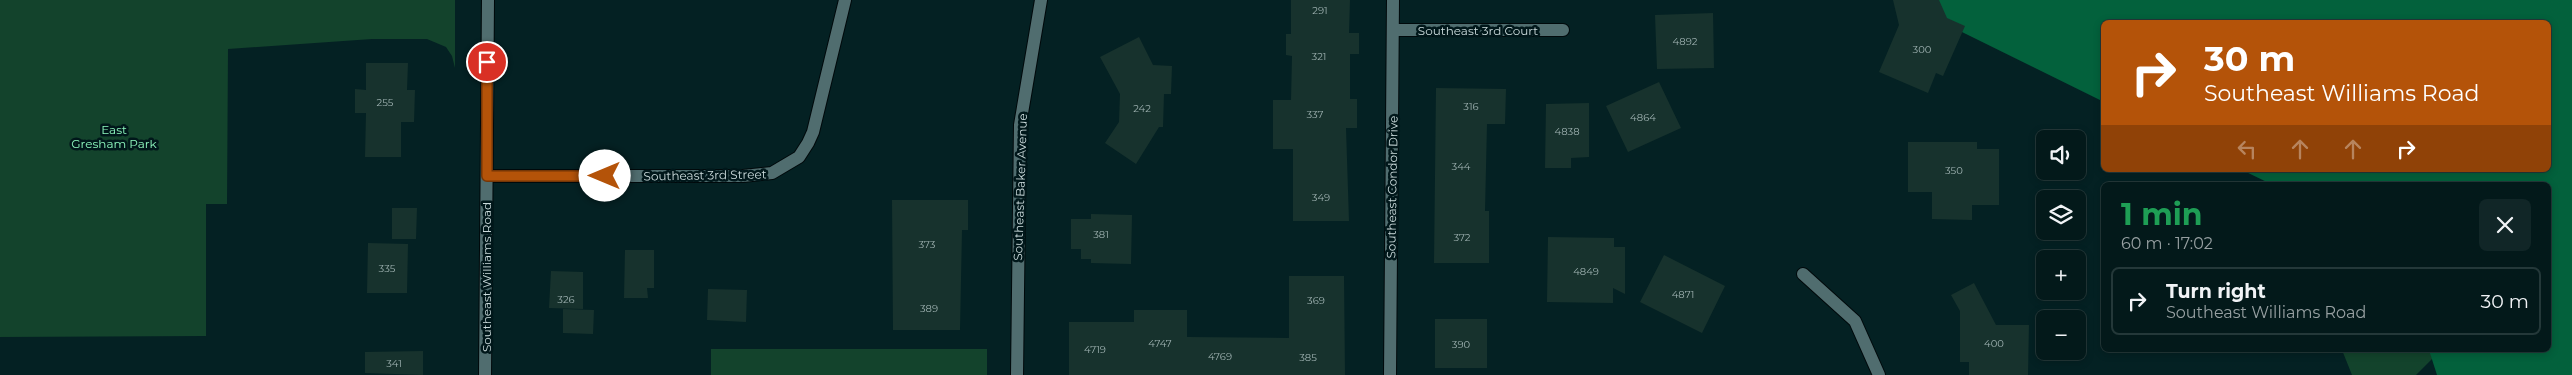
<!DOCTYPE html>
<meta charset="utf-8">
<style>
body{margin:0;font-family:Montserrat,sans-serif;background:#112627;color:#f1f3f6;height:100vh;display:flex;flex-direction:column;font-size:19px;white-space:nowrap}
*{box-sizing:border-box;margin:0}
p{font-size:16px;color:#97a0a2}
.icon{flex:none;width:28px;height:28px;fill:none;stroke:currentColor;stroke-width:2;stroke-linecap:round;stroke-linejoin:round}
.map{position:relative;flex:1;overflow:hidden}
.sheet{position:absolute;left:2101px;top:182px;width:450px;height:170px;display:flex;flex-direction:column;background:#03191a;border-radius:8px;box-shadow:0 2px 8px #0003,0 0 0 1px #243839}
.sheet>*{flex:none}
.guide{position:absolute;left:2101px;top:20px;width:450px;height:152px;border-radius:8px;box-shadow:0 2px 8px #0003,0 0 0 1px #243839;background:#b45309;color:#fff;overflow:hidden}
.controls{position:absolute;left:2036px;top:130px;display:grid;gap:10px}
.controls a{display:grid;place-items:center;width:50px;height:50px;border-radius:8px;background:#03191a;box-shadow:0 2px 8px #0003,0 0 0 1px #243839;font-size:25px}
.pin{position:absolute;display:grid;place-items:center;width:42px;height:42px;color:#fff;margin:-21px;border:2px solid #fff;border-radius:50%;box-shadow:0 1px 5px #0007}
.me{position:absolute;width:55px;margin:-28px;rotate:270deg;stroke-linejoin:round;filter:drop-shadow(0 0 4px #0008)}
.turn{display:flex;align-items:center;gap:18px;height:105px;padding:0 20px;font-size:22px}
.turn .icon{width:65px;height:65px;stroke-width:2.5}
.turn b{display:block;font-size:35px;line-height:42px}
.lanes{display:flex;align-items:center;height:48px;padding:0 20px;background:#0003;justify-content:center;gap:25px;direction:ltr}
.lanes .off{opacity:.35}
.round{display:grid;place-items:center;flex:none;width:52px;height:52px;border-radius:8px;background:#112627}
.overview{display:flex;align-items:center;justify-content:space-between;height:85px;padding:0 20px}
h1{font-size:30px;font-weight:700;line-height:38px;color:#1e9e55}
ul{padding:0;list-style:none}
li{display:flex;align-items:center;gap:15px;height:68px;margin:0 10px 8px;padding:0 10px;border:2px solid #243839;border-radius:8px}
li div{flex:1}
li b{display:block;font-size:19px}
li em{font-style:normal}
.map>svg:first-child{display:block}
.green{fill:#13432c}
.forest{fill:#03613c}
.building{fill:#17322d}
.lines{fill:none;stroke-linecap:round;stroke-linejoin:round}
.street-casing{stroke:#00090b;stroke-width:14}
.secondary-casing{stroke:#00090b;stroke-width:14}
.street{stroke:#506d6f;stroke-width:12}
.secondary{stroke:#506d6f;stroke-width:12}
.route-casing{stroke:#753606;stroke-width:12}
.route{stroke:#b45309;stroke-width:9}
.labels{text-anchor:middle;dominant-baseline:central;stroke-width:5;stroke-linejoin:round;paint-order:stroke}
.number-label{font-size:10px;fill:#9eb1b0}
.street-label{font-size:12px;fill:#cbdbdc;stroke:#00171a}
.park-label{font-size:12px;fill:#8df8be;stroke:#00171a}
</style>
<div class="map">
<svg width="2572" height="375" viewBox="0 0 2572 375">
<rect width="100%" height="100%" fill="#042123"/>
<!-- green -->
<path class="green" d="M0,0h455v68l-3,-12 -6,-9 -19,-8h-55l-144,10 -1,155h-21v132l-206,1z
M711,349h276v26h-276z
M2342,350h99l-25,25h-64z"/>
<!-- forest -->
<path class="forest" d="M1897,0h675v375h-135l-8,-25h120v-165h-276l-31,-15h307v-148h-445v80z"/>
<!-- building -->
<path class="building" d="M1291,0h59l-1,33h10v21h-9v45h7v29h-11l3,93h-56v-72h-20v-49h18l1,-44 -6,-1v-21h5z
M1893,0h46l8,18 18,8 -22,50 -7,-3 -8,20 -49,-21 20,-47z
M1713,13l1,55 -57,1 -2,-54z
M1139,37l14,28 19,1 -1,28h-7l-1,33h-4l-23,37 -31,-21 14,-21 1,-28 -20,-37z
M366,63h42l-1,27h8l-1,32h-13v35h-36l1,-44h-11v-24l11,1z
M1659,82l22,46 -53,24 -22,-46z
M1436,88l70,1 -1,35h-18l-2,87h4v52h-55z
M1589,103v54l-18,1v10h-26l1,-64z
M1908,142h69v7h22v56h-27v15l-40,-1v-27h-24z
M892,200h76v30h-6l-2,100h-67z
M392,208h25l-1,31h-24z
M1091,214l41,1 -1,49 -40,-1v-4h-10v-10h-10v-30h20z
M1548,237l66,1v9h11v47l-12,-6v15l-66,-1z
M368,243l40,1 -1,49h-40z
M625,250h29v38h-7l1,10h-24z
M1664,255l61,31 -23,47 -62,-31z
M551,271l32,1v37l-34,-1z
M1289,276h55l1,99h-276v-53h65v-12h53v27l102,1z
M1974,283l22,42h33l-1,50h-59v-13h-9v-51l-9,-16z
M708,289l39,1 -1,32 -39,-2z
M563,309l31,1 -1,24 -30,-1z
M1435,319h52v49h-52z
M423,351v24l-58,-2v-21z"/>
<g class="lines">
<!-- street casing -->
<g class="street-casing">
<path id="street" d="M1393,30h170
M487,176h256l29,-3 27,-16 9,-14 5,-11 32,-132
M1803,274l52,47 24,54
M1017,375l3,-250 21,-125
M1390,375l3,-375"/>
</g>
<!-- secondary casing -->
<g class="secondary-casing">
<path id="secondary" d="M485,375l3,-375"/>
</g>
<!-- street -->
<use href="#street" class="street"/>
<!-- secondary -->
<use href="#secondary" class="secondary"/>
</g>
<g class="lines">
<!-- route casing -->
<g class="route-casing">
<path id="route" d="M487,62v114h118"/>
</g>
<!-- route -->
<use href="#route" class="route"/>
</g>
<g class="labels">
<!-- number labels -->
<g class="number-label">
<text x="1320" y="10">291</text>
<text x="1685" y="41">4892</text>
<text x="1922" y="49">300</text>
<text x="1319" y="56">321</text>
<text x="385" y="102">255</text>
<text x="1471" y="106">316</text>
<text x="1142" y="108">242</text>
<text x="1315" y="114">337</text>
<text x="1643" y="117">4864</text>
<text x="1567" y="131">4838</text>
<text x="1461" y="166">344</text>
<text x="1954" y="170">350</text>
<text x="1321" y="197">349</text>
<text x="1101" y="234">381</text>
<text x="1462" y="237">372</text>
<text x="927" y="244">373</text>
<text x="387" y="268">335</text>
<text x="1586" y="271">4849</text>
<text x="1683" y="294">4871</text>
<text x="566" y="299">326</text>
<text x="1316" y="300">369</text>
<text x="929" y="308">389</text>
<text x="1160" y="343">4747</text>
<text x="1994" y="343">400</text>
<text x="1461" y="344">390</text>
<text x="1095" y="349">4719</text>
<text x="1220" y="356">4769</text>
<text x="1308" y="357">385</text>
<text x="394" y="363">341</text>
</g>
<!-- street labels -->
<g class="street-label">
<text x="1478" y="30">Southeast 3rd Court</text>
<text transform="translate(705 175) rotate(-1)">Southeast 3rd Street</text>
<text transform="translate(1020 187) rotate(-88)">Southeast Baker Avenue</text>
<text transform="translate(1392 187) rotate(-89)">Southeast Condor Drive</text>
<text transform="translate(486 277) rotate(-90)">Southeast Williams Road</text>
</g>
<!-- park labels -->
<g class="park-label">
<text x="114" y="129">East<tspan x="114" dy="14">Gresham Park</tspan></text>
</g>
</g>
</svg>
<div class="controls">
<a><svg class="icon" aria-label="sound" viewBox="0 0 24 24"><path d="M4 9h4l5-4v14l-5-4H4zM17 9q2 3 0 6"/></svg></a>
<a><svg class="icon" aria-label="layers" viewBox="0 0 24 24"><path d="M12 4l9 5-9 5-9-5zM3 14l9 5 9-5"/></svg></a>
<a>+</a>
<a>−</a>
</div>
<div class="pin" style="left:487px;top:62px;background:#d93025"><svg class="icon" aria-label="arrive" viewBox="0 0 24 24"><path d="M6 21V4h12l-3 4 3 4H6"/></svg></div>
<svg class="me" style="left:605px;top:176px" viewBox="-20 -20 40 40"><circle r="19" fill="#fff"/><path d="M0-13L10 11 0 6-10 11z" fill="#b45309"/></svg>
<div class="guide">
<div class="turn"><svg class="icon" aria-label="right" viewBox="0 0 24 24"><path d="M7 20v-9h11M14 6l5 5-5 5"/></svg><div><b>30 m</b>Southeast Williams Road</div></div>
<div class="lanes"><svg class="icon off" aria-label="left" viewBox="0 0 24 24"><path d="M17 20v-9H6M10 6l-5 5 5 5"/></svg><svg class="icon off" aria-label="ahead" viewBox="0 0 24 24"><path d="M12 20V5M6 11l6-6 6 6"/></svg><svg class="icon off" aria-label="ahead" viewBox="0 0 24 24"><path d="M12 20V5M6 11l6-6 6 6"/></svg><svg class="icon" aria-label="right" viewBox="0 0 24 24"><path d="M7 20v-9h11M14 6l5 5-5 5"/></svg></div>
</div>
<section class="sheet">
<div class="overview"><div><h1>1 min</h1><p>60 m · 17:02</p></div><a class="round"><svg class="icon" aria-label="close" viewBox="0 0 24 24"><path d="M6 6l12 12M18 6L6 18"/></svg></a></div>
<ul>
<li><svg class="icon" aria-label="right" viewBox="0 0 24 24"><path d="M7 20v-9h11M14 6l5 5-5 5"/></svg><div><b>Turn right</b><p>Southeast Williams Road</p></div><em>30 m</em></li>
</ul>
</section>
</div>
